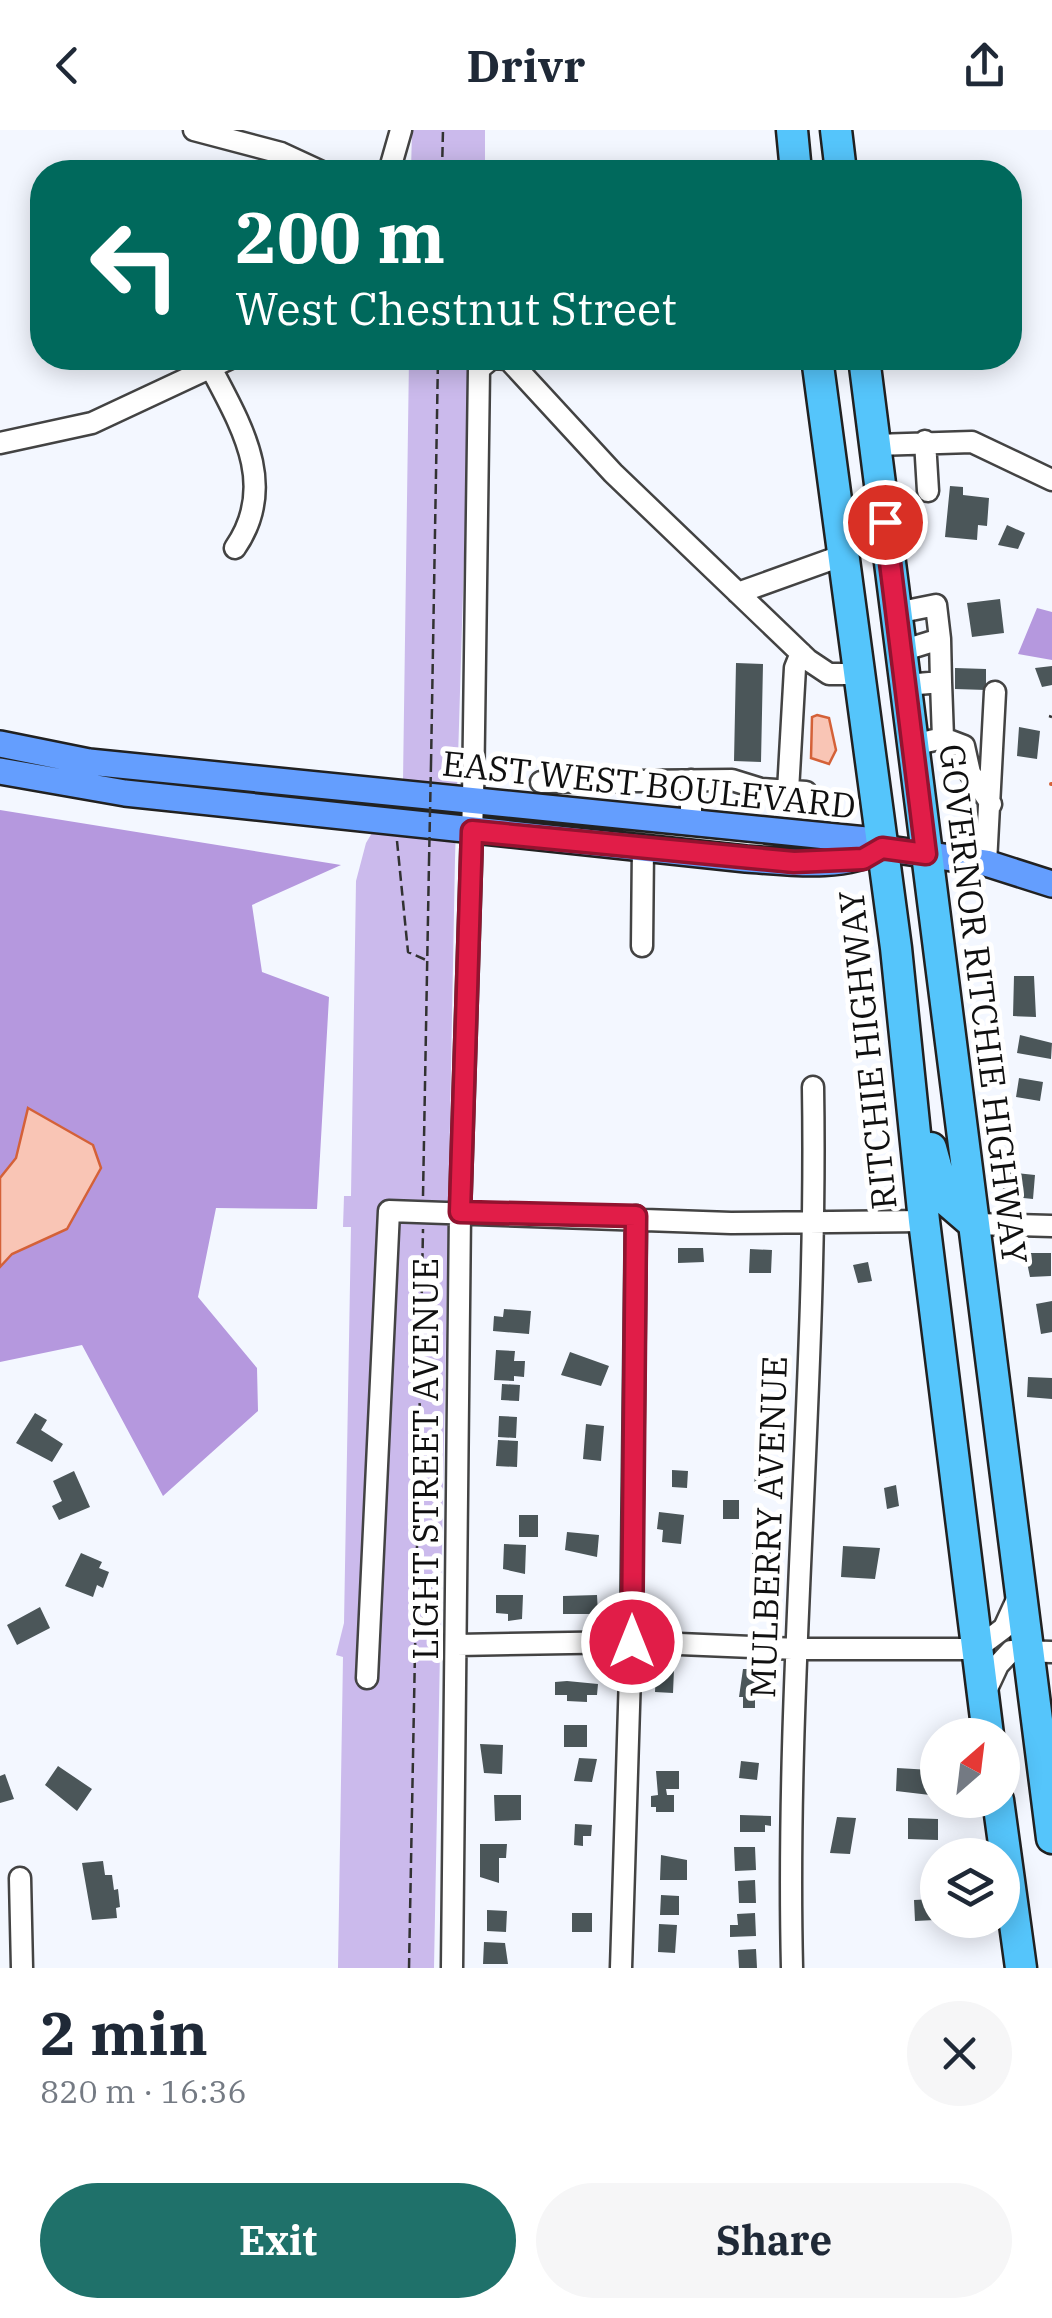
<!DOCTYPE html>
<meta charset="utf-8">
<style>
body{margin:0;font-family:"IBM Plex Serif",serif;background:#f6f6f7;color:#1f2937;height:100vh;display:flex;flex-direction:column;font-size:38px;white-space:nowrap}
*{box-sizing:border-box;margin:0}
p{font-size:32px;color:#747a83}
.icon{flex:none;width:55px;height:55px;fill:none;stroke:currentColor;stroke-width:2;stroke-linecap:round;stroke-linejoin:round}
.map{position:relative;height:1838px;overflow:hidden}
.panel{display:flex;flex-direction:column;background:#fff;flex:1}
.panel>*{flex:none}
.banner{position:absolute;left:30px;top:30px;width:992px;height:210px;border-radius:40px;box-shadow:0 5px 25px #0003;background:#00695c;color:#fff;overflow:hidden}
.needle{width:65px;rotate:28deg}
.fabs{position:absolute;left:920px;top:1588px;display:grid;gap:20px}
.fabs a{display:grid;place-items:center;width:100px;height:100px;border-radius:50%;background:#fff;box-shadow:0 5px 25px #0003;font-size:50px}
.pin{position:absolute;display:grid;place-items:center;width:85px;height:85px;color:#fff;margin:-42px;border:5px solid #fff;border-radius:50%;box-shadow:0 2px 10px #0007}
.me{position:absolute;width:110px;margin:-55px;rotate:0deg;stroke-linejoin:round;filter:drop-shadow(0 0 8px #0008)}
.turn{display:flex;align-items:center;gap:35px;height:210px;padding:0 40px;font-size:45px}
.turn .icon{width:130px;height:130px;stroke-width:2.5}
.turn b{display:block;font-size:70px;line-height:85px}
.round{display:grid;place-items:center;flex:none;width:105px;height:105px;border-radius:52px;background:#f6f6f7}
.summary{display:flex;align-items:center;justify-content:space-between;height:170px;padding:0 40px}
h1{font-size:60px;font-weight:700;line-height:75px}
.button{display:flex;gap:20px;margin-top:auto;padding:20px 40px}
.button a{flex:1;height:115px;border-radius:60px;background:#1f716a;color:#fff;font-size:40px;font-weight:700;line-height:115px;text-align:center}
.button a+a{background:#f6f6f7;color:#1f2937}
header{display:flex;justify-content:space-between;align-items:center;height:130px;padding:0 40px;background:#fff;font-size:45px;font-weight:700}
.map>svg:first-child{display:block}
.green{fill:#cbbaec}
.forest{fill:#b598de}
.water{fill:#f9c5b5;stroke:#d46138;stroke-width:2.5}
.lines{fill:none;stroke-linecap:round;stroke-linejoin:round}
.stream{stroke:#d46138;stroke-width:4}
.building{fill:#4b5659}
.minor-casing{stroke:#434343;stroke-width:25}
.major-casing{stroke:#212121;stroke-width:30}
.highway-casing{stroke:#212121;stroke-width:35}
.path{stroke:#323232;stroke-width:2.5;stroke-dasharray:10 5;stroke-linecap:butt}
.minor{stroke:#fff;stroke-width:20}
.major{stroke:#649efe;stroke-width:25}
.highway{stroke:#55c5fb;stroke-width:30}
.path-bridge{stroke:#323232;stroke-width:2.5;stroke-dasharray:10 5;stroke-linecap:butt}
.route-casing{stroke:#92132f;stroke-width:25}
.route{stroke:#e11d48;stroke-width:18}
.labels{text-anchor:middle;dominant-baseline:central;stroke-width:10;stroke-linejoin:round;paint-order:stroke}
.street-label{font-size:35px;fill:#101010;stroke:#fff}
</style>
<header><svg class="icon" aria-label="back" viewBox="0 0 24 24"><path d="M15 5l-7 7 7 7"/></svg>Drivr<svg class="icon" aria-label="share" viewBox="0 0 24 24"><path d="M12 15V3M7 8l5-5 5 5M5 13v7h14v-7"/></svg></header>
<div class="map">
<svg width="1052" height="1838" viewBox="0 0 1052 1838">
<rect width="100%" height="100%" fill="#f3f7ff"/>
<!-- green -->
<path class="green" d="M412,0h73v42h-74z
M409,228h61l-15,501 -21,1109h-96l5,-311 -7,-2 8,-32 7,-396h-8l1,-31h7l5,-315 10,-38 37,-62z"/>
<!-- forest -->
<path class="forest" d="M1037,478l15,4v48l-34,-6z
M0,680l341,55 -89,40 10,67 67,25 -12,212 -101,-1 -18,89 59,71 1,43 -95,85 -81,-151 -82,17z"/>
<!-- water -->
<path class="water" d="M817,585l12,3 7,32 -7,14 -18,-6 1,-41z
M28,978l65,37 8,23 -34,61 -55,25 -12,13v-89l16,-20z"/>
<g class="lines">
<!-- stream -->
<path class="stream" d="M1051,654h1"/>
</g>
<!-- building -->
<path class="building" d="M950,356l13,1v8l26,3 -2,28 -9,-1 -1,15 -32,-3z
M1007,395l18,8 -7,16 -20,-4z
M1000,469l4,34 -32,4 -5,-34z
M736,533l27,1 -2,98 -27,-1z
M1052,536v19l-10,2 -7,-19z
M955,538l31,1v21l-31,-1z
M1019,597l21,4 -3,28 -20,-3z
M1014,846h20l2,41 -23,-1z
M1020,905l32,8 -1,16 -34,-6z
M1019,948l24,4 -3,19 -24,-4z
M1005,1042l30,3 -2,24 -31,-3z
M678,1118h25l1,14 -26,1z
M750,1119l22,1 -1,23h-22z
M1025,1123h26v23l-21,1z
M868,1132l4,19 -14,2 -5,-18z
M1052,1171v31l-11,2 -5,-30z
M504,1179l27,2 -2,23 -36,-3 1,-15 9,1z
M496,1220l19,1 -1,10h11l-1,16 -10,-1v5l-20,-1z
M570,1222l39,14 -8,20 -40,-11z
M1028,1247l24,1v21l-25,-2z
M502,1254l18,1 -1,16 -18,-1z
M35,1283l12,7 -6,10 22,14 -11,18 -36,-19z
M499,1286l18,1 -1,21 -18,-1z
M586,1294l18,2 -3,35 -18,-2z
M498,1310l20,1 -1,26 -21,-1z
M755,1336h18l-1,26h-18z
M672,1340l16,1 -1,17 -15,-1z
M74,1341l16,36 -31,13 -7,-14 10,-5 -9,-20z
M896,1355l3,21 -12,3 -3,-21z
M723,1370h16v19h-16z
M659,1382l25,3 -3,29 -19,-2 1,-12 -6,-1z
M519,1385h19v22h-19z
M567,1402l32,3 -2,22 -32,-7z
M752,1407h19v17h-19z
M504,1414l22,1 -1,29 -22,-5z
M843,1416l37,2 -5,31 -34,-2z
M81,1423l21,9 -3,6 10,4 -6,16 -6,-3 -4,12 -28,-11z
M496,1465h27l-1,24 -14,2v-7l-12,-1z
M597,1465l1,19h-35v-18z
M40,1477l10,21 -33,17 -10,-20z
M656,1538l18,1 -1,24 -18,-1z
M743,1539h17l1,29 -6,-1v11h-12v-11h-4z
M567,1551l31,3 -1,11h-10v7l-20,-1v-6h-12v-13z
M564,1595h23v22h-23z
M480,1614l23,1 -1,29 -18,-1z
M579,1628l18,1 -5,23 -18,-1z
M741,1631l18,2 -2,17 -18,-2z
M58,1636l34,23 -15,22 -32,-26z
M897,1638l34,2 -1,25 -34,-4z
M656,1641h23v18h-13l1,6h7v17h-18v-5h-5v-11l7,-1z
M5,1644l9,25 -14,4v-27z
M494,1665h27v25l-26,1z
M740,1685l31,1v10l-6,-1v7h-25z
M837,1687l19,1 -6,36 -20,-1z
M908,1688l30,1v21l-30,-1z
M575,1694l17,1 -1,11h-8v10l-9,-1z
M480,1714h27l-1,14h-7v25l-19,-6z
M734,1717h21l1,23 -21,1z
M661,1725l26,5v20h-27z
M103,1731l2,14h7l2,15 4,-1 2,18 -4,1 1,10 -25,2 -10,-57z
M755,1750l1,23h-17l-1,-22z
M661,1765l18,1v19h-19z
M934,1769l1,21 -20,1 -1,-21z
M487,1780l20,1 -1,21 -19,-1z
M572,1783h20v19h-20z
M755,1783l1,23 -26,1v-12h8l-1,-11z
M659,1794l18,1 -2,28 -17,-1z
M484,1812l21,1 3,21h-25z
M756,1819l1,19h-18l-1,-18z"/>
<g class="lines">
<!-- minor casing -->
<g class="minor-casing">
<path id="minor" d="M194,0l87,23 41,19
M389,42l12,-42
M211,238c31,59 67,118 24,180
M925,311l3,50
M0,313l92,-20 139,-65
M875,315l97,-3 80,38
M738,463l103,-37
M896,483l40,-8 4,34 -39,12
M906,555l35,-3 -1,-43
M943,608l21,8 6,27 21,31
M913,615l30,-7 -2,-56
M691,650v41
M541,652l191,-2 29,9 45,3
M788,661l7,-123 6,-15
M986,733l9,-171
M642,816l1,-99
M974,1094l78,2
M457,1515l174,-3 167,7h178l28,-21 16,-35
M367,1548l22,-467 342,12 193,-2
M984,1565l14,-30 13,-14 41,1
M20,1748l2,90
M452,1838l8,-756 13,-412 6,-431 13,-11 16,1 105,114 195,187 21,14h28
M621,1838l10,-326 5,-426
M792,1838c-7,-294 26,-587 21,-881"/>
</g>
<!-- major casing -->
<g class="major-casing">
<path id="major" d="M0,614l89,18 777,78 16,8 104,15 66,21
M0,641l125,22 621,66c43,3 97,11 136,-11"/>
</g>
<!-- highway casing -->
<g class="highway-casing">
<path id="highway" d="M792,0l4,42
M836,0l5,42
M817,228l79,590 28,273 64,514
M864,228l188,1480
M931,1018l14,51 29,25
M998,1670l23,168"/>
</g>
<!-- path -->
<path class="path" d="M442,42l1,-42
M1049,586l3,1
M431,634l7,-406
M397,711l11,111 18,8
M423,1066l6,-334
M419,1488l17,2
M409,1838l14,-739"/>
<!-- minor -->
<use href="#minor" class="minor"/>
<!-- major -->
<use href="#major" class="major"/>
<!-- highway -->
<use href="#highway" class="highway"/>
<!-- path-bridge -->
<path class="path-bridge" d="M429,732l2,-98"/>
</g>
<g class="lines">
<!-- route casing -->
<g class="route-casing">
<path id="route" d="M632,1512l4,-426 -176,-4 12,-381 322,31 69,-3 19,-11 44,6 -41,-332"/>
</g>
<!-- route -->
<use href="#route" class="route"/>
</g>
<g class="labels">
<!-- street labels -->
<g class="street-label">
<text transform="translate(649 654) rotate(6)">EAST WEST BOULEVARD</text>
<text transform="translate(984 874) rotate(83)">GOVERNOR RITCHIE HIGHWAY</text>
<text transform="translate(867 920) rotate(-96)">RITCHIE HIGHWAY</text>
<text transform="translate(425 1329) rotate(-90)">LIGHT STREET AVENUE</text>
<text transform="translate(768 1397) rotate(-88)">MULBERRY AVENUE</text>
</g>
</g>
</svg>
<div class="fabs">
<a><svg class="needle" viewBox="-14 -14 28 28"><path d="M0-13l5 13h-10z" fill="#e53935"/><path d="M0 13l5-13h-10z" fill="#747a83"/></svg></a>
<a><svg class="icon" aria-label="layers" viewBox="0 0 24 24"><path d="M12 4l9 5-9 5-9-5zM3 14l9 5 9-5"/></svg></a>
</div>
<div class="pin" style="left:885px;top:392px;background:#d93025"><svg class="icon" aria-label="arrive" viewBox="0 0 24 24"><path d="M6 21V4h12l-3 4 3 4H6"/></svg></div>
<svg class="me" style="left:632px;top:1512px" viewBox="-20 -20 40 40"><circle r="17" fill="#e11d48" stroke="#fff" stroke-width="3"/><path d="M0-11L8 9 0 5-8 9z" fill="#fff"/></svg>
<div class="banner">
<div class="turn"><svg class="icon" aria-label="left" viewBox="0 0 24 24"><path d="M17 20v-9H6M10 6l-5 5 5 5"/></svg><div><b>200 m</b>West Chestnut Street</div></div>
</div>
</div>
<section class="panel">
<div class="summary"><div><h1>2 min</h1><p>820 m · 16:36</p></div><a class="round"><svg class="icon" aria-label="close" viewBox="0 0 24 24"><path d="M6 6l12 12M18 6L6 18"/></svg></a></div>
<div class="button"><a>Exit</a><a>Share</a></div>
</section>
